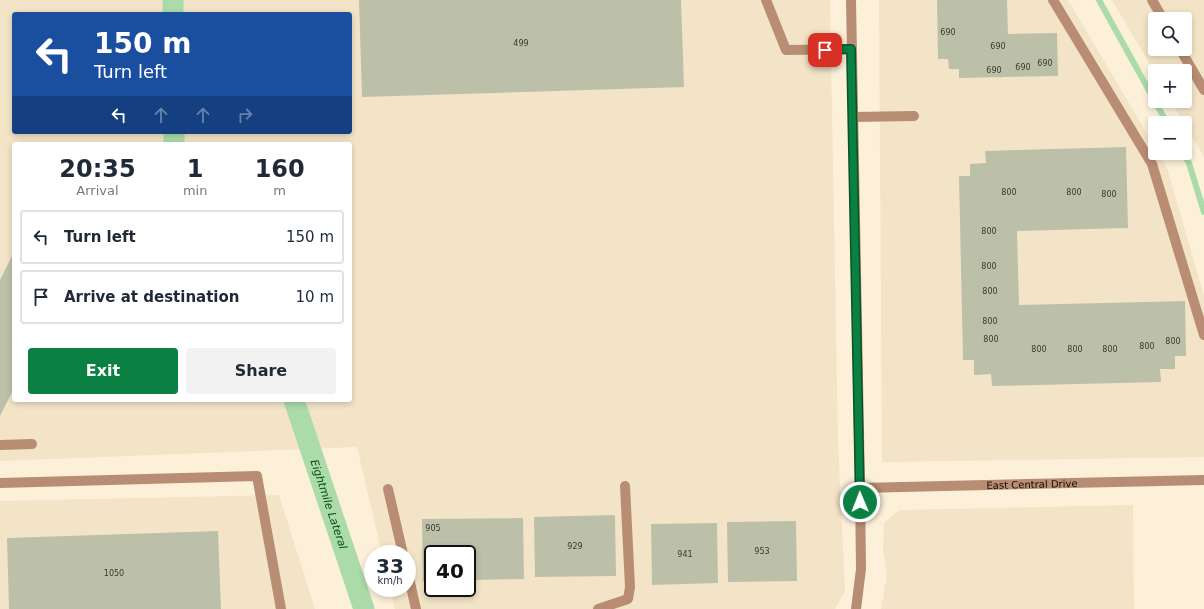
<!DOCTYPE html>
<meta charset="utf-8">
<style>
body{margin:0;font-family:"DejaVu Sans",sans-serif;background:#f2f2f3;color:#1f2937;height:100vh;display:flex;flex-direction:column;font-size:15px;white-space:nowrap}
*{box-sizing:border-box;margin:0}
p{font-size:13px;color:#747a83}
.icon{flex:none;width:22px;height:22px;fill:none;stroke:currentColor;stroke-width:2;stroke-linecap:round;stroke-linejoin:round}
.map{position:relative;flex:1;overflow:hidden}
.panel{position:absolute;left:12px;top:142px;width:340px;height:260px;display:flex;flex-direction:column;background:#fff;border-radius:4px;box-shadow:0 2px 6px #0003}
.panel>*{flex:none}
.hud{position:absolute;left:12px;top:12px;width:340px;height:122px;border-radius:4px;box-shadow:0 2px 6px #0003;background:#1a4fa0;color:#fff;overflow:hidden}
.fabs{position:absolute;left:1148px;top:12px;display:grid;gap:8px}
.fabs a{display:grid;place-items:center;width:44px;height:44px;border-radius:4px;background:#fff;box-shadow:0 2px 6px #0003;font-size:20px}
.speed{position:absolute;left:364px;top:545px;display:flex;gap:8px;font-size:20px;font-weight:700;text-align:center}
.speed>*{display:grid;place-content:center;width:52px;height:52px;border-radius:50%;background:#fff;box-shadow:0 2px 6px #0003;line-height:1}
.speed small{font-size:10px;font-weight:400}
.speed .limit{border:2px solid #111;border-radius:6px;background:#fff;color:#111}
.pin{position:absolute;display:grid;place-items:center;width:34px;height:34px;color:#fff;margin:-17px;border-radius:8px;box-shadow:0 2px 6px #0006}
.me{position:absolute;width:44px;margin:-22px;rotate:359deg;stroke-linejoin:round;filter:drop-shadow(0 0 3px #0008)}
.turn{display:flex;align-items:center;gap:14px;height:84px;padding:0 16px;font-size:18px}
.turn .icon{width:52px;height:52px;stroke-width:2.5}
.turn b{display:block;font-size:28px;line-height:34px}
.lanes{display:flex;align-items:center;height:38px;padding:0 16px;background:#0003;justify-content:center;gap:20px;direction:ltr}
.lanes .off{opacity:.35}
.eta{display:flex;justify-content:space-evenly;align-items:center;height:68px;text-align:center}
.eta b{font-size:24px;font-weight:700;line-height:28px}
.primary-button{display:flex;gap:8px;margin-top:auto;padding:8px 16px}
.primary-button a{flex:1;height:46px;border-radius:4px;background:#0b8043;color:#fff;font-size:16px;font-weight:700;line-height:46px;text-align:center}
.primary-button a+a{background:#f2f2f3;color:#1f2937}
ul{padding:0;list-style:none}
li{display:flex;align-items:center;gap:12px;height:54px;margin:0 8px 6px;padding:0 8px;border:2px solid #e0e1e3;border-radius:4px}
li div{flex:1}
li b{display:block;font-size:15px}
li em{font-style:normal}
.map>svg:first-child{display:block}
.built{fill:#f3e4c7;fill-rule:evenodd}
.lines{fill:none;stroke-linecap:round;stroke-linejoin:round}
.stream{stroke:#aadba9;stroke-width:6}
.canal{stroke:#aadba9;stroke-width:21}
.building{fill:#bdc0a9}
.service{stroke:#b98d73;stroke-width:10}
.tertiary{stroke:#b98d73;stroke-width:10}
.route-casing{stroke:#07532c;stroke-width:10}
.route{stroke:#0b8043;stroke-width:7}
.labels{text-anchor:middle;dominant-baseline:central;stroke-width:3.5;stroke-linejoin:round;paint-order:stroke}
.number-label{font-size:8px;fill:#3a382e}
.street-label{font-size:10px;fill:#0f0b05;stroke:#fcf0d9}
.water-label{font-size:11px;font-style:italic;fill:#044f11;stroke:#fcf0d9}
</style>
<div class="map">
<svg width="1204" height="609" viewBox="0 0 1204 609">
<rect width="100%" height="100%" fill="#fcf0d9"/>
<!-- built -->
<path class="built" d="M0,0h830l8,442 7,149 -10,18h-440l-5,-21h17v-34h-25l-25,-107 -357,14zM14,14h336v118h-336zM14,144h336v256h-336zM433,554h34v34h-34z
M879,0h189l87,147v6h3l9,15 37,128v161l-322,5z
M1112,0h92v157l-33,-56h14v-30h-30v2zM1155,19h30v30h-30z
M279,495l36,114h-315v-108z
M1133,505l1,104h-253l6,-35 -4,-23 1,-28 15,-13z"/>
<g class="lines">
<!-- stream -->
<path class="stream" d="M1099,0l68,123
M1183,153l6,10 15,49"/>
<!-- canal -->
<g class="canal">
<path d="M173,0v14"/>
<path d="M174,132v12"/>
<path id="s1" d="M294,400l70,209"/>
</g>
</g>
<!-- building -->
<path class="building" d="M359,0h322l3,87 -322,10z
M937,0h70l1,34 49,-1 1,43 -99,2v-9h-10l-1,-10h-10z
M1126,147l2,81 -111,3 2,74 166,-4 1,55h-11v13h-15l1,13 -169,4 -1,-12 -17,1v-15h-11l-4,-184h11v-12l16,-1 -1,-12z
M14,252v136l-14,28v-136z
M615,515l1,61 -81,1 -1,-60z
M523,518l1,61 -57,1v-26h-34v27h-10l-1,-62z
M796,521l1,60 -69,1 -1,-60z
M717,523l1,60 -66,2 -1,-61z
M218,531l3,78h-212l-2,-71z"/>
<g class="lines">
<!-- service -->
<path class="service" d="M766,0l20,50 65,-1
M1053,0l99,164 52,171
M1152,0l11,19
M1180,49l24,41
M853,117l61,-1
M0,445l32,-1
M0,483l257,-7 24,133
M388,489l15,65
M407,569l9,40
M598,609l30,-10 2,-12 -5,-101"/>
<!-- tertiary -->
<g class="tertiary">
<path d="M851,0l9,488 1,81 -5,40"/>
<path id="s2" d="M860,488l344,-8"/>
</g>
</g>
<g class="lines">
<!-- route casing -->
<g class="route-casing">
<path id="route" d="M825,50l26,-1 9,453"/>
</g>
<!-- route -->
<use href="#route" class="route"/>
</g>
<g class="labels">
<!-- number labels -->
<g class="number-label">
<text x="948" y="32">690</text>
<text x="521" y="43">499</text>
<text x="998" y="46">690</text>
<text x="1045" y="63">690</text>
<text x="1023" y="67">690</text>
<text x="994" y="70">690</text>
<text x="1009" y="192">800</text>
<text x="1074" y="192">800</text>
<text x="1109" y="194">800</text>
<text x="989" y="231">800</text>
<text x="989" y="266">800</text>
<text x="990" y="291">800</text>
<text x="990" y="321">800</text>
<text x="991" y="339">800</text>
<text x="1173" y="341">800</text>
<text x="1147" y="346">800</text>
<text x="1039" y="349">800</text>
<text x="1075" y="349">800</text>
<text x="1110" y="349">800</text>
<text x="433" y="528">905</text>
<text x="575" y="546">929</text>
<text x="762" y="551">953</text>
<text x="685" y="554">941</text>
<text x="114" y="573">1050</text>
</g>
<!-- street labels -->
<g class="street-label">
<text stroke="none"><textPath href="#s2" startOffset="172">East Central Drive</textPath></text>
</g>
<!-- water labels -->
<g class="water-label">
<text stroke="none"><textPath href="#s1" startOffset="110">Eightmile Lateral</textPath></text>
</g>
</g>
</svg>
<div class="fabs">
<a><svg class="icon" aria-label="search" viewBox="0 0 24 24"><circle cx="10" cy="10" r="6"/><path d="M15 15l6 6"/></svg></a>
<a>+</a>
<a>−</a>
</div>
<div class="speed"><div>33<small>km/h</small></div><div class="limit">40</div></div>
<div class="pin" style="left:825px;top:50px;background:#d93025"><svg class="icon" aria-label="arrive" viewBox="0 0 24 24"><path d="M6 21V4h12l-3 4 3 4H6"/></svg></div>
<svg class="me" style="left:860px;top:502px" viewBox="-20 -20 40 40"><circle r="17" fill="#0b8043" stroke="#fff" stroke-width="3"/><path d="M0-11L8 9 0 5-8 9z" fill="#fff"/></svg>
<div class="hud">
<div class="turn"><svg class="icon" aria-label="left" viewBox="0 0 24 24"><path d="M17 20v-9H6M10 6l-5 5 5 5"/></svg><div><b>150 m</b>Turn left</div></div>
<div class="lanes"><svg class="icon" aria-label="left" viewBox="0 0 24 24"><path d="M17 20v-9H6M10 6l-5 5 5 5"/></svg><svg class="icon off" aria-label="ahead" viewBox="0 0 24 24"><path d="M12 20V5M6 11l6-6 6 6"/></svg><svg class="icon off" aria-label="ahead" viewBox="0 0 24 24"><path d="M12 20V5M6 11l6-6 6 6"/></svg><svg class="icon off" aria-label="right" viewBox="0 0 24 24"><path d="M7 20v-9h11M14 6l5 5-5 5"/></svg></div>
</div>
<section class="panel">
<div class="eta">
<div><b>20:35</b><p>Arrival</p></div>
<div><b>1</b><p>min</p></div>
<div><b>160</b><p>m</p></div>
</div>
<ul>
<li><svg class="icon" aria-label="left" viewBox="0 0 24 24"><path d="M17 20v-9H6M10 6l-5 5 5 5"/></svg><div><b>Turn left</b></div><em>150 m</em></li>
<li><svg class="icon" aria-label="arrive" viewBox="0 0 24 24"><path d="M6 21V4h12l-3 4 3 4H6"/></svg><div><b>Arrive at destination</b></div><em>10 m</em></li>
</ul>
<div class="primary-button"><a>Exit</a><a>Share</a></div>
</section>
</div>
